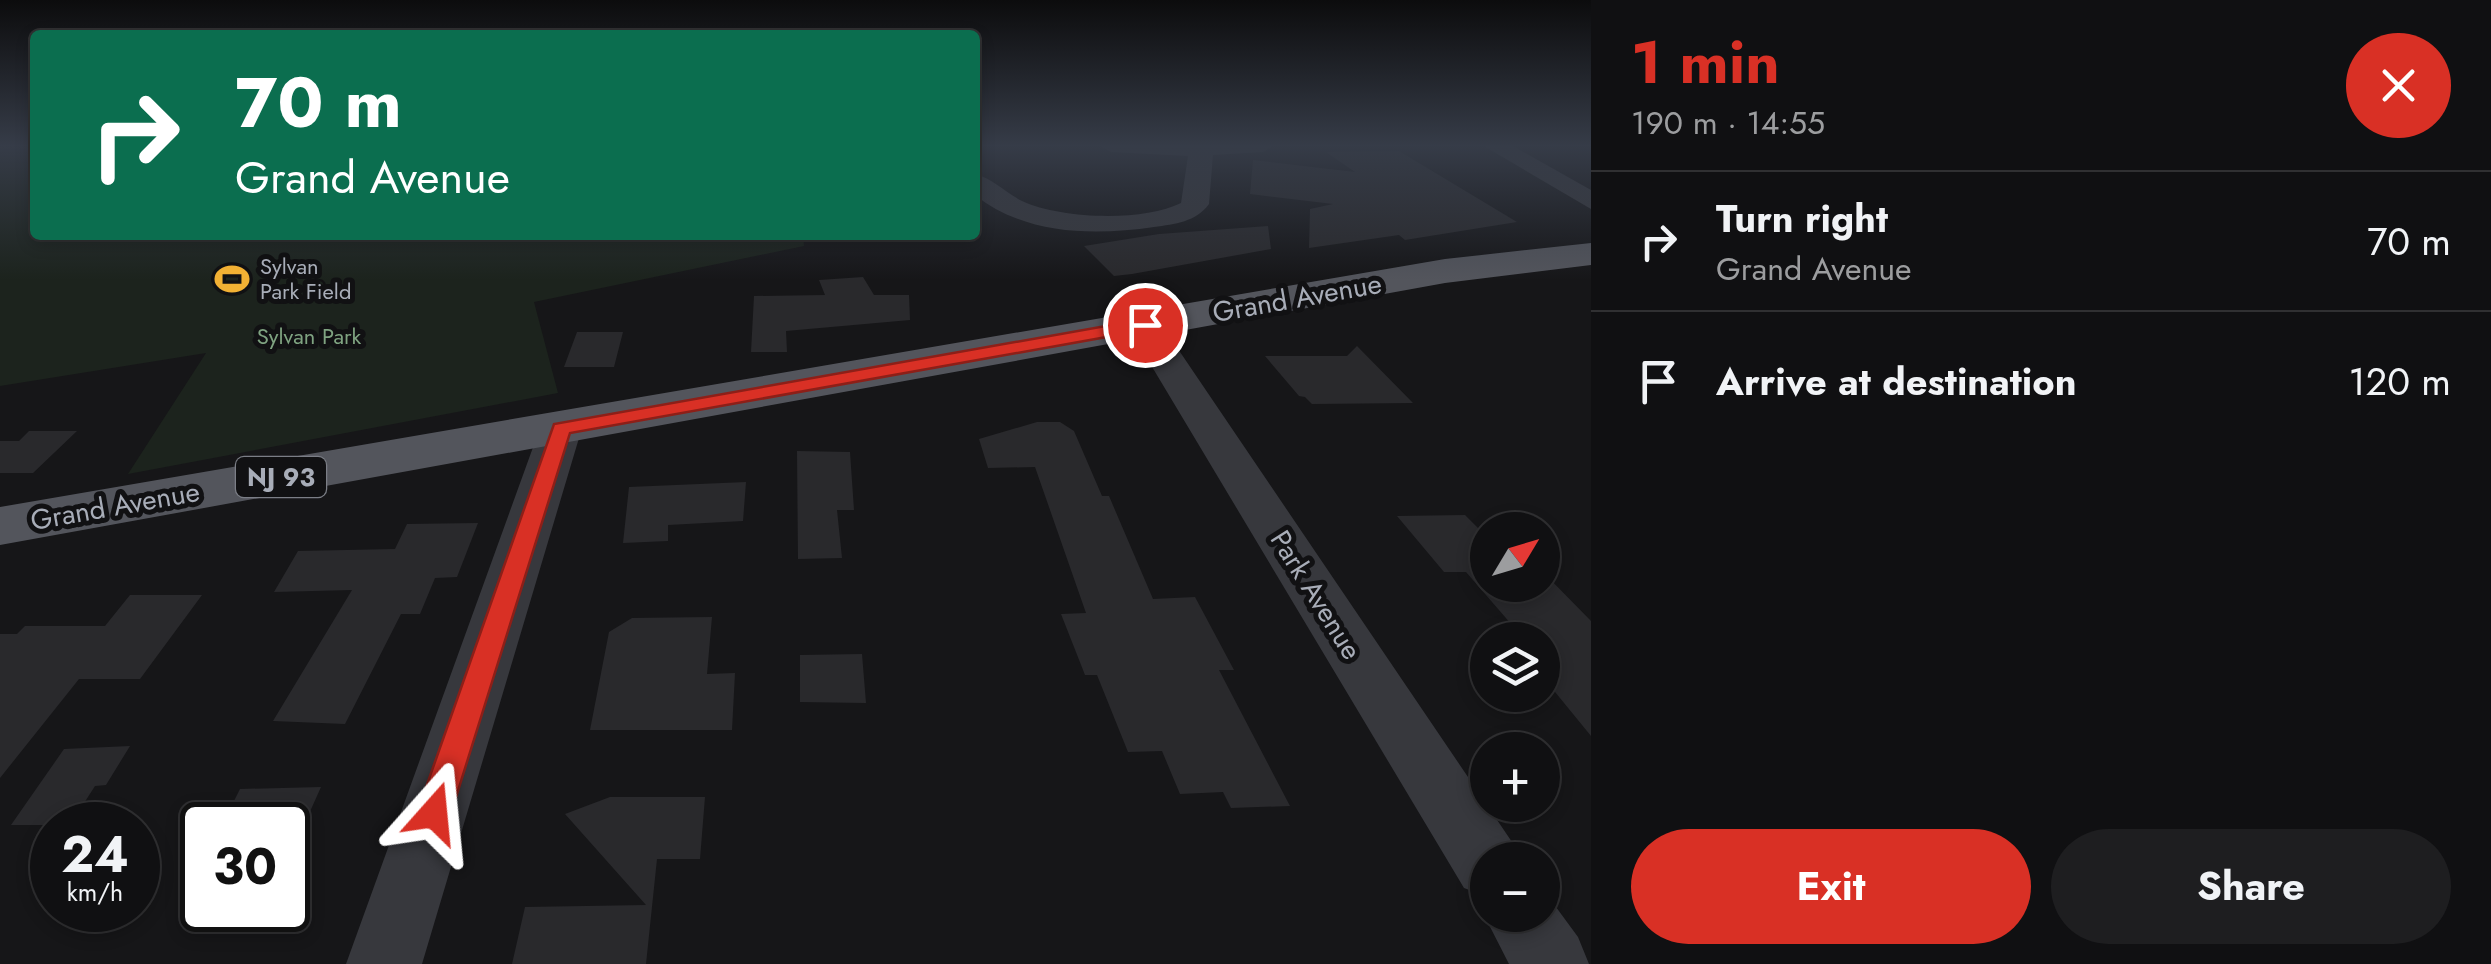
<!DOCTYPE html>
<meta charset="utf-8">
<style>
body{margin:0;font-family:Jost,sans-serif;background:#1e1e20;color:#f1f3f6;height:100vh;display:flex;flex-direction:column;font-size:38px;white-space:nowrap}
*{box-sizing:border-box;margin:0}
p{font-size:32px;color:#9c9d9f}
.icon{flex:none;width:55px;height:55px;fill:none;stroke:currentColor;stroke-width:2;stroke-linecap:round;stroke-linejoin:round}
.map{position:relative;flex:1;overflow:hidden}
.details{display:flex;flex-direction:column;background:#101012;width:900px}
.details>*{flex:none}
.guide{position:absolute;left:30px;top:30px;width:950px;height:210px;border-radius:10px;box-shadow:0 5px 15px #0003,0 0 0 2px #303032;background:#0b6e4f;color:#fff;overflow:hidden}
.needle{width:65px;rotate:52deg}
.fabs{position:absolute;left:1470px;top:512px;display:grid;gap:20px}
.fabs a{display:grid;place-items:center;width:90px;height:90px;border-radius:50%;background:#101012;box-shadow:0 5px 15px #0003,0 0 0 2px #303032;font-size:50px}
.speed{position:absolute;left:30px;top:802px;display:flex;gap:20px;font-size:50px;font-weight:700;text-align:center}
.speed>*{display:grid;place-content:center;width:130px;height:130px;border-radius:50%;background:#101012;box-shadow:0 5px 15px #0003,0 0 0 2px #303032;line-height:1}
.speed small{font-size:25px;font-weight:400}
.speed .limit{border:5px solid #111;border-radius:15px;background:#fff;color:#111}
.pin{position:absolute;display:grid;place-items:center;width:85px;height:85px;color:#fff;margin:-42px;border:5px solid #fff;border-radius:50%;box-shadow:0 2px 10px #0007}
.me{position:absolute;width:110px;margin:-55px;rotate:18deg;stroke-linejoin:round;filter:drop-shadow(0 0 8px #0008)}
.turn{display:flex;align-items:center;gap:35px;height:210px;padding:0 40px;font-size:45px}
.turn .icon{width:130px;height:130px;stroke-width:2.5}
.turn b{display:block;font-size:70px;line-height:85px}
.round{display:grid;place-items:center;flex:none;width:105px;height:105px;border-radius:52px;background:#1e1e20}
.head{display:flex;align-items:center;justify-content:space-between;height:170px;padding:0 40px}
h1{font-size:60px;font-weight:700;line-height:75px;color:#d93025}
.button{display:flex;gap:20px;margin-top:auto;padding:20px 40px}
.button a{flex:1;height:115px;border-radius:60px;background:#d93025;color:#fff;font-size:40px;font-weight:700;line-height:115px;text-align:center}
.button a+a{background:#1e1e20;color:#f1f3f6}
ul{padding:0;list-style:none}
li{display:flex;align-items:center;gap:30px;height:140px;padding:0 40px;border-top:2px solid #303032}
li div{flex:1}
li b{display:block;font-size:38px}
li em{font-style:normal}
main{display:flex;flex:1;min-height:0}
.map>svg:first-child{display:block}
.green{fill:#1c231d}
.building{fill:#29292c}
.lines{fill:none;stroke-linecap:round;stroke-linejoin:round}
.street{fill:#37383d;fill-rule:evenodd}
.primary{fill:#53555c;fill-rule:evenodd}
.route{fill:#d93025;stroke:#8d1f18;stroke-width:2.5}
.labels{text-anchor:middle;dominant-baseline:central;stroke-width:10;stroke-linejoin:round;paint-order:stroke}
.far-poi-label{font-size:22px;fill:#a8adb8;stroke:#111113;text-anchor:start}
.far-park-label{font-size:22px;fill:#7fa381;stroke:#111113}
.shield{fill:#111113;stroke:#7b7e86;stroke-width:2.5}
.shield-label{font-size:25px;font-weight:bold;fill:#a8adb8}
.street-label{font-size:28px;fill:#a8adb8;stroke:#111113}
</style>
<main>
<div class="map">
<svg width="1591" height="964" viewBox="0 0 1591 964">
<rect width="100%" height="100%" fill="#161618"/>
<!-- green -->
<path class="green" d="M0,145h35v90h768l1,11 -270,56 24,91 -430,81 78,-121 -206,33z"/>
<!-- building -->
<path class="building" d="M1399,151l118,71 -112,18 -6,-5 -90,13 1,-39 23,-5 -83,-10 3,-34 102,12 -29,-20z
M1268,226l3,23 -139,25 -18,2 -30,-30 75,-12z
M863,277l11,18h35l1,25 -124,11 1,21h-36l3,-56 71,-1 -6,-15z
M577,332h46l-9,35h-50z
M1357,346l56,57 -101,1 -7,-7 -6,-1 -34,-40h82z
M1037,422h23l14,9 28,65h7l44,103 42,-2 39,73h-15l71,136 -59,2 -8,-16 -43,2 -18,-43 -34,1 -31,-77h-12l-24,-61 25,-1 -51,-146 -47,1 -9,-29z
M29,431h48l-44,42h-33v-32h19z
M797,451l53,1 4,58h-17l5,48 -44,1z
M746,482l-3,39 -75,4v16l-45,2 6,-56z
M1465,515l15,15h23h-15v55h54v-14l49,50v115l-49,-60v-36h-17l-59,-68h-22l-47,-56z
M478,523l-21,54 -22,1 -15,36h-19l-56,110 -72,-3 79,-131 -78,2 24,-41 97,-2 12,-25z
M130,595h72l-62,84h-61l-79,99v-144h17l8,-8h80z
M712,617l-5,57 28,-1 -3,57h-142l19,-98 23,-14z
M862,654l4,49 -66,-1v-47z
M130,746l-24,39 -11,1 -25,39h-59l53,-76z
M321,787l-17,38h-82l18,-36z
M610,797h95l-5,62h-43l-11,105h-134l13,-57 121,-2 -81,-91z"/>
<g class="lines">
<!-- street -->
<path class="street" d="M1099,145h176l-12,7 -50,3 -4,49c-13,18 -34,20 -55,23 -61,9 -129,8 -179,-32v-21c17,4 31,19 47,27 39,18 121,21 159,2l7,-47 -77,-4z
M1482,145h29l80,45v19z
M1145,314l12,4 355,524 8,18h-32v37l-24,-9 -337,-563 6,-7z
M561,416l15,3 6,9 -160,536h-76l194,-536 6,-9z
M1542,888l36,49 11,27h-80l-25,-49 4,-9v9h54z"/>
<!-- primary -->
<path class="primary" d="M1591,243v22l-146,18 -1445,262v-38l1445,-248z"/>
</g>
<!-- sky -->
<linearGradient id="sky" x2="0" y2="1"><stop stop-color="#0c0c0d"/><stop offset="0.52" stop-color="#363c48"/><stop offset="1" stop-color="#363c48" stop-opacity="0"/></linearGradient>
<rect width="1591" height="280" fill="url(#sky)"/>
<!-- route -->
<path class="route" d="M1145,319l9,6 -3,4 -581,104 -119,380 -5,11 -12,4 -12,-4 -5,-11 137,-389z"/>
<!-- icons -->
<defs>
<g id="stadium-bare" transform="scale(2.7)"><path d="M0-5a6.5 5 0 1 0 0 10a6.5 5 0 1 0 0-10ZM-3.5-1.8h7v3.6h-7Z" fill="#f2b134" stroke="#111113" stroke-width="2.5" paint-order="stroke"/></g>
</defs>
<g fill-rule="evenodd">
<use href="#stadium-bare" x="232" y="279"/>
</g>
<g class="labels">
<!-- far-poi labels -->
<g class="far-poi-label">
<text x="260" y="266">Sylvan<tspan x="260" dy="25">Park Field</tspan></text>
</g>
<!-- far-park labels -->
<g class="far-park-label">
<text x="309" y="336">Sylvan Park</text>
</g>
<!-- shield labels -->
<rect class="shield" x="236" y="457" width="90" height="40" rx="8"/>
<g class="shield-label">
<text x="281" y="477">NJ 93</text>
</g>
<!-- street labels -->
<g class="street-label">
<text transform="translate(1297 298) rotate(-10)">Grand Avenue</text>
<text transform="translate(115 506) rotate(-10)">Grand Avenue</text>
<text transform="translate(1316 595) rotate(58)">Park Avenue</text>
</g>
</g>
</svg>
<div class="fabs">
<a><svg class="needle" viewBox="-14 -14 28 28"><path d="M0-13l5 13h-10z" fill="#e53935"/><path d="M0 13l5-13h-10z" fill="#9c9d9f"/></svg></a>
<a><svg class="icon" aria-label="layers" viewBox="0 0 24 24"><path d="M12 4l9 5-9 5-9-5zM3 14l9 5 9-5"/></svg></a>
<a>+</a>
<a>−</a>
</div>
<div class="speed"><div>24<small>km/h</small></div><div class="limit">30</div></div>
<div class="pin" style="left:1145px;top:325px;background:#d93025"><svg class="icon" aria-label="arrive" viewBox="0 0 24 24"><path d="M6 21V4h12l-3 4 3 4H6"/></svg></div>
<svg class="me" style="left:434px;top:813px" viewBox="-20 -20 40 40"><path d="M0-17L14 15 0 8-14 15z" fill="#d93025" stroke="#fff" stroke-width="4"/></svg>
<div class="guide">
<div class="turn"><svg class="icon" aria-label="right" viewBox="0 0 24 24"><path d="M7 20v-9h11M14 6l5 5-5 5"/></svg><div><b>70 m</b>Grand Avenue</div></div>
</div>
</div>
<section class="details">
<div class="head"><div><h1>1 min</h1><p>190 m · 14:55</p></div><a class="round" style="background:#d93025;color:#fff"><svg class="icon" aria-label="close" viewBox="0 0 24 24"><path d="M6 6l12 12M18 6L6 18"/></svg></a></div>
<ul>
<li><svg class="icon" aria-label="right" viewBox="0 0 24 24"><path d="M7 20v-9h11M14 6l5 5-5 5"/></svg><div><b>Turn right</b><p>Grand Avenue</p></div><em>70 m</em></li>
<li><svg class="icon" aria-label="arrive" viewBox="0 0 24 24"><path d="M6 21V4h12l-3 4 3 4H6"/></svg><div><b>Arrive at destination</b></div><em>120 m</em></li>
</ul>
<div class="button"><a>Exit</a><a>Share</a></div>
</section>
</main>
